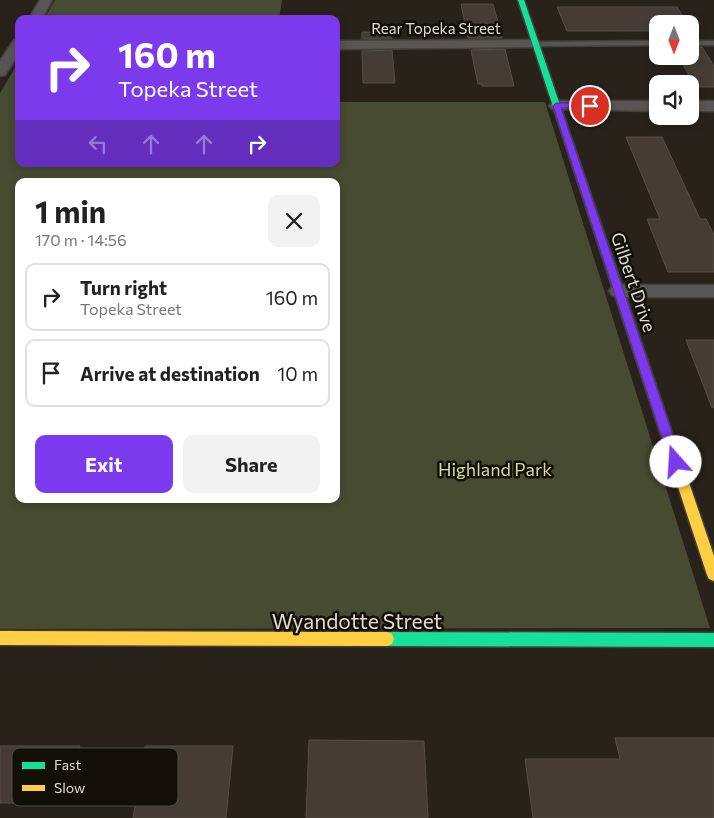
<!DOCTYPE html>
<meta charset="utf-8">
<style>
body{margin:0;font-family:Commissioner,sans-serif;background:#f2f2f2;color:#222;height:100vh;display:flex;flex-direction:column;font-size:19px;white-space:nowrap}
*{box-sizing:border-box;margin:0}
p{font-size:16px;color:#767676}
.icon{flex:none;width:28px;height:28px;fill:none;stroke:currentColor;stroke-width:2;stroke-linecap:round;stroke-linejoin:round}
.map{position:relative;flex:1;overflow:hidden}
.panel{position:absolute;left:15px;top:178px;width:325px;height:325px;display:flex;flex-direction:column;background:#fff;border-radius:10px;box-shadow:0 2px 8px #0003}
.panel>*{flex:none}
.top-card{position:absolute;left:15px;top:15px;width:325px;height:152px;border-radius:10px;box-shadow:0 2px 8px #0003;background:#7c3aed;color:#fff;overflow:hidden}
.needle{width:32px;rotate:180deg}
.fabs{position:absolute;left:649px;top:15px;display:grid;gap:10px}
.fabs a{display:grid;place-items:center;width:50px;height:50px;border-radius:10px;background:#fff;box-shadow:0 2px 8px #0003;font-size:25px}
.pin{position:absolute;display:grid;place-items:center;width:42px;height:42px;color:#fff;margin:-21px;border:2px solid #fff;border-radius:50%;box-shadow:0 1px 5px #0007}
.me{position:absolute;width:55px;margin:-28px;rotate:341deg;stroke-linejoin:round;filter:drop-shadow(0 0 4px #0008)}
.turn{display:flex;align-items:center;gap:18px;height:105px;padding:0 20px;font-size:22px}
.turn .icon{width:65px;height:65px;stroke-width:2.5}
.turn b{display:block;font-size:35px;line-height:42px}
.lanes{display:flex;align-items:center;height:48px;padding:0 20px;background:#0003;justify-content:center;gap:25px;direction:ltr}
.lanes .off{opacity:.35}
.round{display:grid;place-items:center;flex:none;width:52px;height:52px;border-radius:10px;background:#f2f2f2}
.overview{display:flex;align-items:center;justify-content:space-between;height:85px;padding:0 20px}
h1{font-size:30px;font-weight:700;line-height:38px}
.cta{display:flex;gap:10px;margin-top:auto;padding:10px 20px}
.cta a{flex:1;height:58px;border-radius:10px;background:#7c3aed;color:#fff;font-size:20px;font-weight:700;line-height:58px;text-align:center}
.cta a+a{background:#f2f2f2;color:#222}
ul{padding:0;list-style:none}
li{display:flex;align-items:center;gap:15px;height:68px;margin:0 10px 8px;padding:0 10px;border:2px solid #e0e0e0;border-radius:10px}
li div{flex:1}
li b{display:block;font-size:19px}
li em{font-style:normal}
.map>svg:first-child{display:block}
.green{fill:#474b31;fill-rule:evenodd}
.building{fill:#453d35;stroke:#554f49}
.lines{fill:none;stroke-linecap:round;stroke-linejoin:round}
.lane-casing{stroke:#454039;stroke-width:3}
.street-casing{stroke:#454039;stroke-width:3}
.fast-casing{stroke:#454039;stroke-width:3}
.slow-casing{stroke:#454039;stroke-width:3}
.lane{fill:#585552;fill-rule:evenodd}
.street{fill:#585552;fill-rule:evenodd}
.fast{fill:#16e098;fill-rule:evenodd}
.slow{fill:#ffcf43;fill-rule:evenodd}
.route{fill:#7c3aed;stroke:#51269a}
.labels{text-anchor:middle;dominant-baseline:central;stroke-width:5;stroke-linejoin:round;paint-order:stroke}
.far-street-label{font-size:15px;fill:#e1dbd2;stroke:#120e08}
.street-label{font-size:18px;fill:#e1dbd2;stroke:#120e08}
.park-label{font-size:18px;fill:#d3dd9d;stroke:#120e08}
.near-street-label{font-size:21px;fill:#e1dbd2;stroke:#120e08}
.key{fill:#120e08;stroke:#504c45;stroke-width:1}
.key-label{font-size:14px;fill:#e1dbd2}
</style>
<div class="map">
<svg width="714" height="818" viewBox="0 0 714 818">
<rect width="100%" height="100%" fill="#28221b"/>
<!-- green -->
<path class="green" d="M55,0h227l-3,19h-235z
M19,61v103h317v-62h209l165,526 -710,1v-536zM19,181h317v318h-317z"/>
<!-- building -->
<path class="building" d="M461,4h32l9,34h-34z
M557,7h120l11,17h-30v7h-91z
M362,32h29l1,7h-30z
M690,47h12l12,19v21h-18l-18,-31h12z
M505,49l9,37h-32l-1,-2h-3l-7,-34z
M392,50l3,33h-32l-1,-32z
M626,137h36l38,82h6l8,16v37h-46l-21,-53h13z
M686,340h28v67l-2,1z
M615,738h99v80h-181l-8,-59h95z
M309,740l115,1 4,77h-122z
M0,746h80l-13,57h-67z
M145,746h88l-7,72h-93z"/>
<g class="lines">
<!-- lane casing -->
<g class="lane-casing">
<path id="lane" d="M658,41v4l-122,1 -3,-2 3,-2z
M690,41h24v4h-24z"/>
</g>
<!-- street casing -->
<g class="street-casing">
<path id="street" d="M40,0h12l-10,19h-13z
M19,39v15l-14,21 -5,1v-15l14,-21z
M536,40l7,4 -2,3 -205,2v-8z
M557,101h101v10l-106,-2 -3,-3 3,-3z
M690,101h24v10h-24z
M619,285h95v12h-95l-7,-2 -3,-4 3,-4z"/>
</g>
<!-- fast casing -->
<g class="fast-casing">
<path id="fast" d="M518,0h6l97,283 -2,2h-6l-2,-2z
M387,632l327,1v14l-327,-1 -5,-2 -2,-5 2,-5z"/>
</g>
<!-- slow casing -->
<g class="slow-casing">
<path id="slow" d="M616,280l5,3 93,273v25l-5,-2 -2,-4 -96,-292z
M0,631l387,1 5,2 2,5 -2,5 -5,2 -387,-1z"/>
</g>
<!-- lane -->
<use href="#lane" class="lane"/>
<!-- street -->
<use href="#street" class="street"/>
<!-- fast -->
<use href="#fast" class="fast"/>
<!-- slow -->
<use href="#slow" class="slow"/>
</g>
<!-- route -->
<path class="route" d="M590,103l4,3 -1,1 -32,1 121,354 -2,3h-8l-2,-3 -117,-356 3,-3z"/>
<g class="labels">
<!-- far-street labels -->
<g class="far-street-label">
<text x="436" y="28">Rear Topeka Street</text>
</g>
<!-- street labels -->
<g class="street-label">
<text transform="translate(634 282) rotate(71)">Gilbert Drive</text>
</g>
<!-- park labels -->
<g class="park-label">
<text x="495" y="469">Highland Park</text>
</g>
<!-- near-street labels -->
<g class="near-street-label">
<text x="357" y="620">Wyandotte Street</text>
</g>
</g>
<!-- legend -->
<rect x="12" y="748" width="166" height="58" rx="8" class="key"/>
<rect x="22" y="762" width="23" height="7" fill="#16e098"/>
<rect x="22" y="785" width="23" height="6" fill="#ffcf43"/>
<g class="key-label">
<text x="54" y="770">Fast</text>
<text x="54" y="793">Slow</text>
</g>
</svg>
<div class="fabs">
<a><svg class="needle" viewBox="-14 -14 28 28"><path d="M0-13l5 13h-10z" fill="#e53935"/><path d="M0 13l5-13h-10z" fill="#767676"/></svg></a>
<a><svg class="icon" aria-label="sound" viewBox="0 0 24 24"><path d="M4 9h4l5-4v14l-5-4H4zM17 9q2 3 0 6"/></svg></a>
</div>
<div class="pin" style="left:590px;top:106px;background:#d93025"><svg class="icon" aria-label="arrive" viewBox="0 0 24 24"><path d="M6 21V4h12l-3 4 3 4H6"/></svg></div>
<svg class="me" style="left:676px;top:462px" viewBox="-20 -20 40 40"><circle r="19" fill="#fff"/><path d="M0-13L10 11 0 6-10 11z" fill="#7c3aed"/></svg>
<div class="top-card">
<div class="turn"><svg class="icon" aria-label="right" viewBox="0 0 24 24"><path d="M7 20v-9h11M14 6l5 5-5 5"/></svg><div><b>160 m</b>Topeka Street</div></div>
<div class="lanes"><svg class="icon off" aria-label="left" viewBox="0 0 24 24"><path d="M17 20v-9H6M10 6l-5 5 5 5"/></svg><svg class="icon off" aria-label="ahead" viewBox="0 0 24 24"><path d="M12 20V5M6 11l6-6 6 6"/></svg><svg class="icon off" aria-label="ahead" viewBox="0 0 24 24"><path d="M12 20V5M6 11l6-6 6 6"/></svg><svg class="icon" aria-label="right" viewBox="0 0 24 24"><path d="M7 20v-9h11M14 6l5 5-5 5"/></svg></div>
</div>
<section class="panel">
<div class="overview"><div><h1>1 min</h1><p>170 m · 14:56</p></div><a class="round"><svg class="icon" aria-label="close" viewBox="0 0 24 24"><path d="M6 6l12 12M18 6L6 18"/></svg></a></div>
<ul>
<li><svg class="icon" aria-label="right" viewBox="0 0 24 24"><path d="M7 20v-9h11M14 6l5 5-5 5"/></svg><div><b>Turn right</b><p>Topeka Street</p></div><em>160 m</em></li>
<li><svg class="icon" aria-label="arrive" viewBox="0 0 24 24"><path d="M6 21V4h12l-3 4 3 4H6"/></svg><div><b>Arrive at destination</b></div><em>10 m</em></li>
</ul>
<div class="cta"><a>Exit</a><a>Share</a></div>
</section>
</div>
